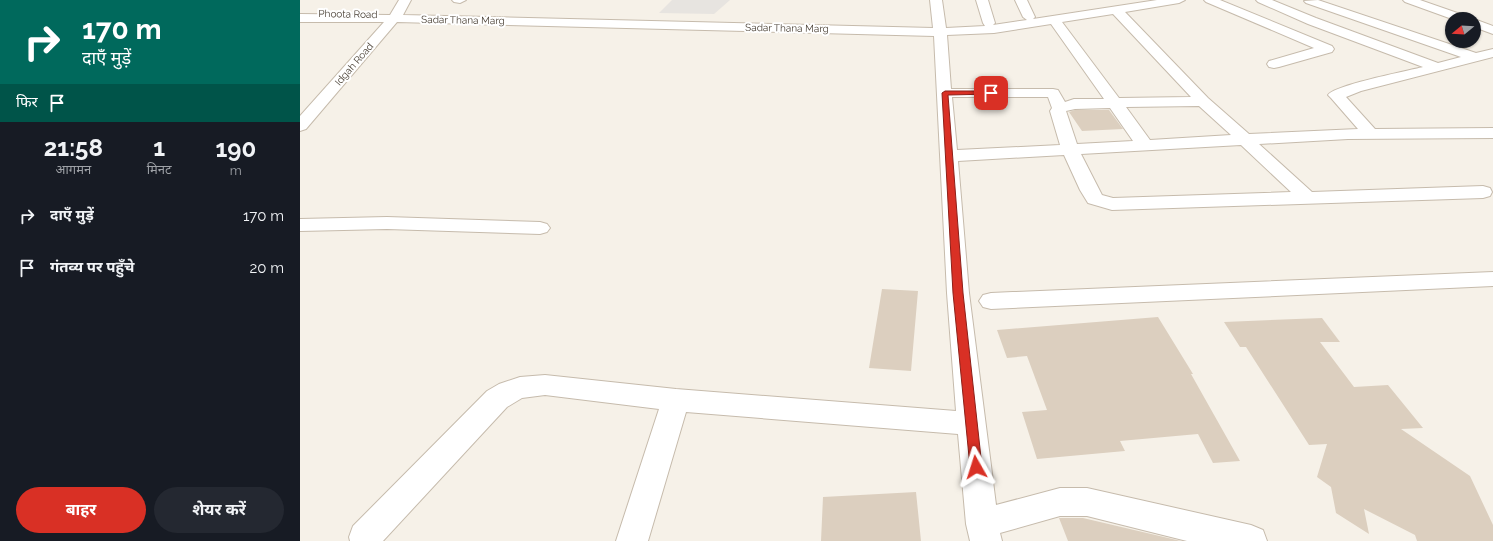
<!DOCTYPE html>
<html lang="hi">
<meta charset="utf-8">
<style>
body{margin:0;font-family:Raleway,"Noto Sans Devanagari",sans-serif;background:#242831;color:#f1f3f6;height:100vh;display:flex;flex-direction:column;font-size:15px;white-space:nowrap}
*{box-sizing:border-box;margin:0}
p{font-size:13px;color:#9ea1a6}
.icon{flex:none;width:22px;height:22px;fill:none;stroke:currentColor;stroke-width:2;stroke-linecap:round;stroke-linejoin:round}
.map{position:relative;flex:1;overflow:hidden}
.panel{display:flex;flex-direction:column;background:#171b24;width:300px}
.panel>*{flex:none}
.hud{background:#00695c;color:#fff;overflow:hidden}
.needle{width:26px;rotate:252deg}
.fabs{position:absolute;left:1145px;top:12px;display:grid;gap:8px}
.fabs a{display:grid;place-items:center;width:36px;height:36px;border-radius:50%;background:#171b24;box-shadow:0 1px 3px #0004;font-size:20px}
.pin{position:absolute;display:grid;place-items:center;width:34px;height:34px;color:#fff;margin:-17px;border-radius:8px;box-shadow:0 2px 6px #0006}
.me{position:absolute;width:44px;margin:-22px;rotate:354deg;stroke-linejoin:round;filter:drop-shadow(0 0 3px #0008)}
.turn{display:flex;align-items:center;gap:14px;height:84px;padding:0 16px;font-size:18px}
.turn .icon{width:52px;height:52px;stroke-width:2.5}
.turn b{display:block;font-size:28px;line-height:34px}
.then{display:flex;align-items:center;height:38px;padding:0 16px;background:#0003;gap:8px;font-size:15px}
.eta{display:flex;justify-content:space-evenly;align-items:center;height:68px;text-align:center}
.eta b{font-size:24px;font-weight:700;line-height:28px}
.button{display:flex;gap:8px;margin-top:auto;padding:8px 16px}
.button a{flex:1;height:46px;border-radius:24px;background:#d93025;color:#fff;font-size:16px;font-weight:700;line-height:46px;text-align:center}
.button a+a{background:#242831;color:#f1f3f6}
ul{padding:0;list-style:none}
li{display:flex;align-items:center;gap:12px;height:52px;padding:0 16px}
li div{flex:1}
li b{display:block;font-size:15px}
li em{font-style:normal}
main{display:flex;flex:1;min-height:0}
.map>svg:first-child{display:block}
.parking{fill:#e7e4e0}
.building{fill:#dccfbf}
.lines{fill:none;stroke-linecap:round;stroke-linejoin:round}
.minor-casing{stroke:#c6bbac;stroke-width:2}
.minor{fill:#fff;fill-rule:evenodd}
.route{fill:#d93025;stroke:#8d1f18}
.labels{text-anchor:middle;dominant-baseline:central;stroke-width:4;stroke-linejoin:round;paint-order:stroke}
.far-street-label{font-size:10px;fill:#4a4136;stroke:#fff}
</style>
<main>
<section class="panel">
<div class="hud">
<div class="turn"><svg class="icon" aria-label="right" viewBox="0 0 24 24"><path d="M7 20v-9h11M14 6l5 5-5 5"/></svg><div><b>170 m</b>दाएँ मुड़ें</div></div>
<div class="then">फिर<svg class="icon" aria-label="arrive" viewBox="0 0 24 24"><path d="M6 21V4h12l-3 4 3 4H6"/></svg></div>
</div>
<div class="eta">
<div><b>21:58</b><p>आगमन</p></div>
<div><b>1</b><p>मिनट</p></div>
<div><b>190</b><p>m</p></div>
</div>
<ul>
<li><svg class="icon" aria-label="right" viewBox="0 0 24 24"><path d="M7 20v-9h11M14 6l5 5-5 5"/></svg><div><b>दाएँ मुड़ें</b></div><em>170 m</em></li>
<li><svg class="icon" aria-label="arrive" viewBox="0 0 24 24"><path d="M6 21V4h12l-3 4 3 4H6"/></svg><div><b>गंतव्य पर पहुँचे</b></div><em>20 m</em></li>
</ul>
<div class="button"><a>बाहर</a><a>शेयर करें</a></div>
</section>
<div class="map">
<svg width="1193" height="541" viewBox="0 0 1193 541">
<rect width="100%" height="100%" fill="#f6f1e8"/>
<!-- parking -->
<path class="parking" d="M372,0h58l-16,14 -55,-1z"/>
<!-- building -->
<path class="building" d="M775,110h34l14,19 -41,2 -13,-19z
M582,289l36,2 -7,80 -42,-3z
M858,317l35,57h-2l49,87 -27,2 -15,-29 -78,7 5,10 -88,8 -15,-47 25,-2 -20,-54 -20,2 -10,-28z
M1022,318l18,24h-20l34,45 34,-2 35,43 -22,1 69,47 23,49v16h-76l-2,-6 -51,-26 5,25 -33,-21 -5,-26 -14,-10 10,-33 -18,1 -63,-98h-6l-16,-25z
M616,492l5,49h-100l2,-44z
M759,518h24l98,23h-113z"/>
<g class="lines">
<!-- minor casing -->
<g class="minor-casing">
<path id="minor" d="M99,0h12l-8,15 530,13 -3,-28h12l4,28 39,-2 -2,-3 -7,-23h12l7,23 -2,2 34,-5 -4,-3 -8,-17h12l8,17 -2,2 124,-19h28l-6,3 -54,9 83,86 41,36 109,-5 -27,-31 -3,-3c7,-10 79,-24 95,-28l-115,-43 -50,-22 -2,-2h16l44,18 122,45 23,-6 -155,-54 -2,-2 14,-1 158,53 17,-4v8l-132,34 -15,6 29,32 118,-1v10l-145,1 -89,5 53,48 171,-6 7,2 2,4 -2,4 -7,2 -371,12 -24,-7 -8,-13 -16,-35 -106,6 11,132 27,212 64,-17h27l164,37 12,5 4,11h-80l-100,-25h-27l-60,17 2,8h-32l-4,-17 -8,-90 -272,-22 -38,129h-32l43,-132 -114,-14 -23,3 -15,9 -124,134h-33l-1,-4 4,-11 134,-135 12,-7 21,-7 25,-2 131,14 280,22 -9,-118 -13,-257 -537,-14 -91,107 -6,2v-15l84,-94h-84v-8l90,1zM813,14l78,83 -72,1 -57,-76zM751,24l53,75h-30l-9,3 -7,-12 -5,-1h-102l-4,-54 47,-2zM652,97h96l4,11 -2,3 10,34 -103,5zM899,106l32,29 -81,5 -24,-33zM810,108l23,33 -56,3 -11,-33 9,-2zM941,145l50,47 -178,6 -11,-3 -21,-41z
M152,0h14l-6,3 -6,-1z
M904,0h16l112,46 2,3 -2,3 -53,15 -5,1 -5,-1 -2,-3 2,-3 45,-13 -108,-46z
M1103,0h17l46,16 2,3h-16l-47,-17z
M1174,19l19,7v8l-19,-7z
M87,217l153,5 7,2 3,4 -3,4 -7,2 -153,-5 -87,2v-12z
M1193,272v14l-502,23 -8,-2 -4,-6 4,-6 8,-2z"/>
</g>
<!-- minor -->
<use href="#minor" class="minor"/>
</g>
<!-- route -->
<path class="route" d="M691,91l3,2 -1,1 -45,1 15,198 19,174 -1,3 -5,2 -4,-2 -2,-3 -17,-174 -11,-200 3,-2z"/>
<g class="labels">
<!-- far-street labels -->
<g class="far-street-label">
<text transform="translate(48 14) rotate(1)">Phoota Road</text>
<text transform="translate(163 20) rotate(1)">Sadar Thana Marg</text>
<text transform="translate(487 28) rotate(1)">Sadar Thana Marg</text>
<text transform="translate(54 64) rotate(-49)">Idgah Road</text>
</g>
</g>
</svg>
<div class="fabs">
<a><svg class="needle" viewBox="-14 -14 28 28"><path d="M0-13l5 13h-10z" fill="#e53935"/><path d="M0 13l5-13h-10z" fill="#9ea1a6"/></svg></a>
</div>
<div class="pin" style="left:691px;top:93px;background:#d93025"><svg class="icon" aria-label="arrive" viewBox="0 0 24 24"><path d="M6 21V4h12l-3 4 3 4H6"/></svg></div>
<svg class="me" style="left:676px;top:467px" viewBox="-20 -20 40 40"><path d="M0-17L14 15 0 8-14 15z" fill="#d93025" stroke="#fff" stroke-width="4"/></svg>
</div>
</main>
